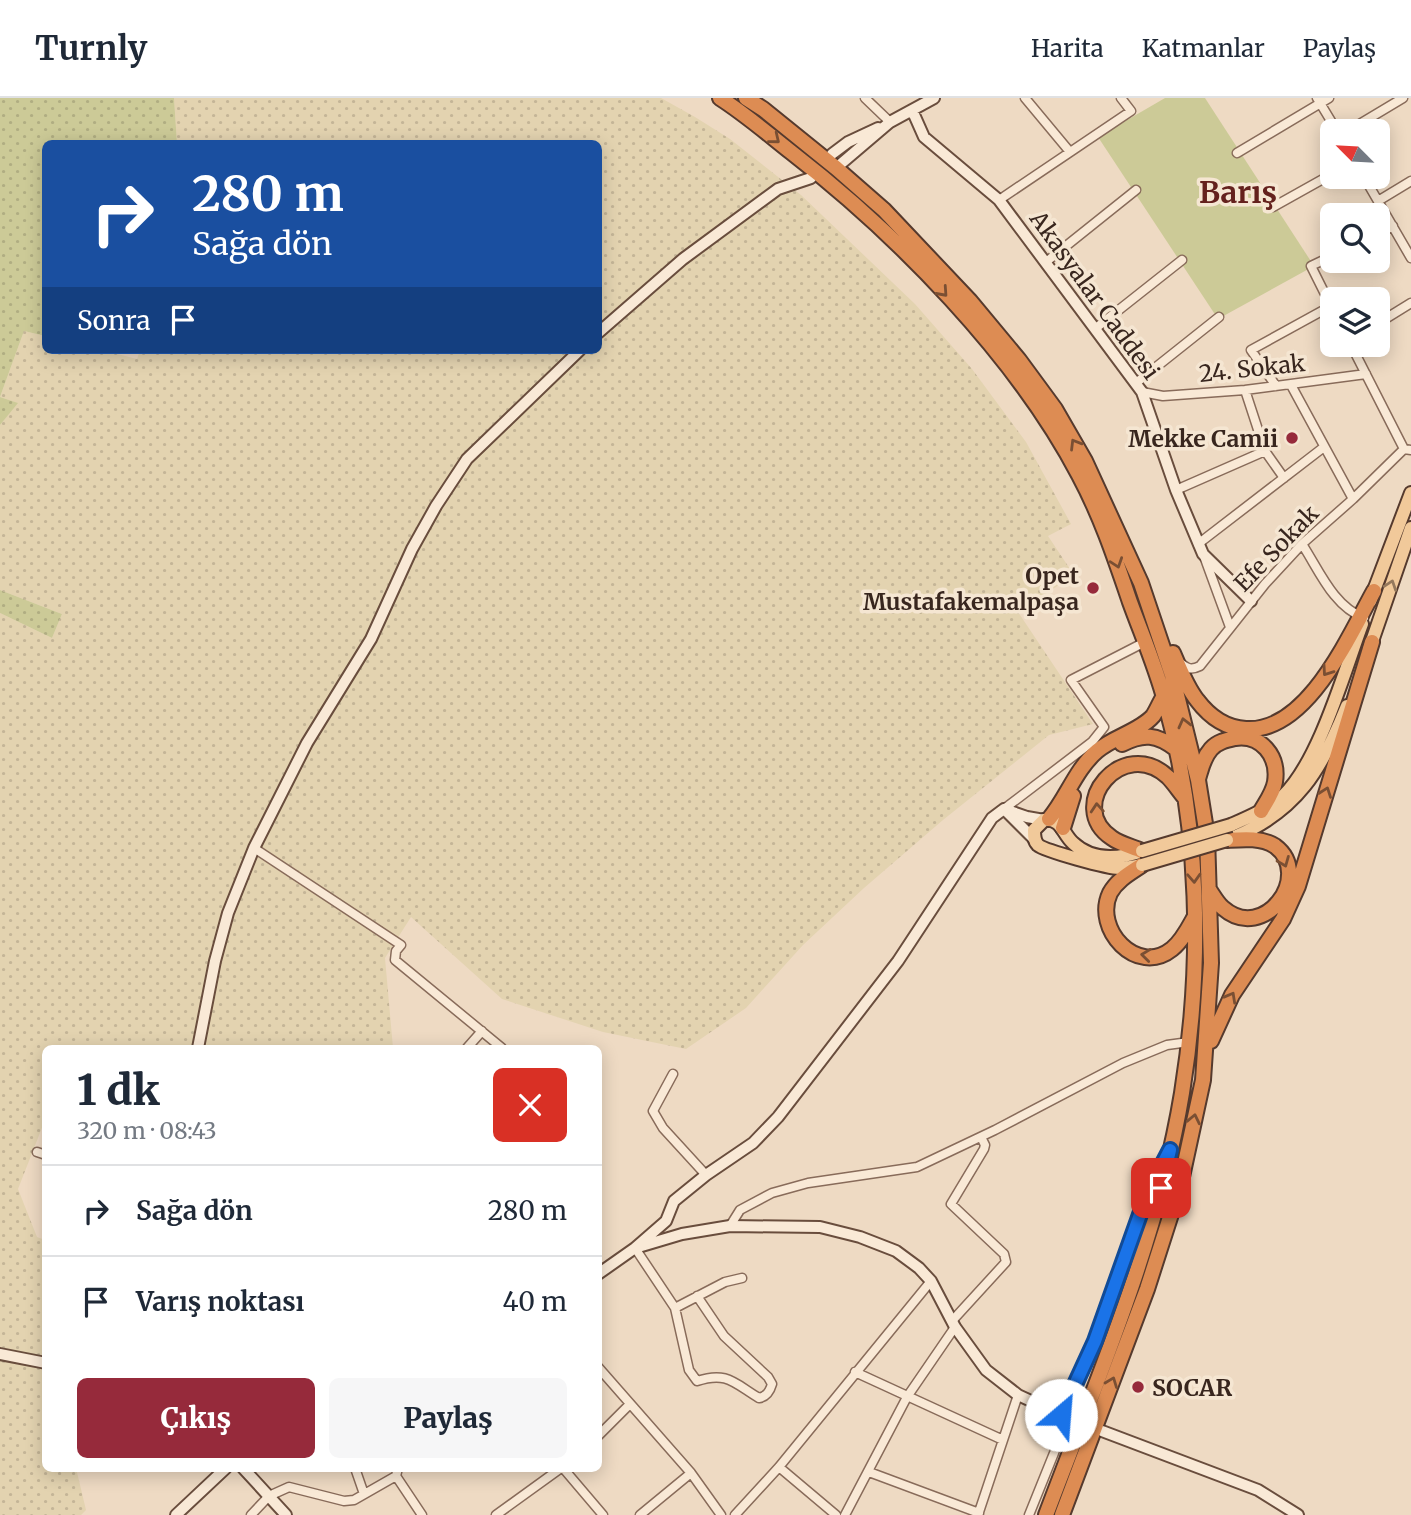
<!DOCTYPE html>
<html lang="tr">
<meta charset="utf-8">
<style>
body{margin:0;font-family:Merriweather,serif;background:#f6f6f7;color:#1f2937;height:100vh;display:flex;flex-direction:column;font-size:26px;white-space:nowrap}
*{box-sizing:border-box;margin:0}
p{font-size:23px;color:#747a83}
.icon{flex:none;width:38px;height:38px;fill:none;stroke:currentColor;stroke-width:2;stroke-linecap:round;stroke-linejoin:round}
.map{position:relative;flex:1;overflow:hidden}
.side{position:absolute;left:42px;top:947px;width:560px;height:427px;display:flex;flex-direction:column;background:#fff;border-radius:10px;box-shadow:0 4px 18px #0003}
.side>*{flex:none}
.top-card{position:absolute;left:42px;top:42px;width:560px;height:214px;border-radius:10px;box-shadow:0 4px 18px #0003;background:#1a4fa0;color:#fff;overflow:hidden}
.needle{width:46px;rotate:294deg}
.tools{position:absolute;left:1320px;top:21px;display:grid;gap:14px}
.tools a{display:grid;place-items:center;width:70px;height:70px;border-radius:10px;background:#fff;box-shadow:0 4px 18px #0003;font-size:35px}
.pin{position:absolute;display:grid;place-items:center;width:60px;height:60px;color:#fff;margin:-30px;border-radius:14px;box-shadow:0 4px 10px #0006}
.me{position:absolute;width:77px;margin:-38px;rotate:27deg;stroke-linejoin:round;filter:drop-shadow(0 0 5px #0008)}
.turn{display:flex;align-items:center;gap:24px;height:147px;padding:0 35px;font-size:32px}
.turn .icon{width:91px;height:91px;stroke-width:2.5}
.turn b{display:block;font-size:49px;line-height:60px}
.then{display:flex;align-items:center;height:66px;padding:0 35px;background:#0003;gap:14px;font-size:26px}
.round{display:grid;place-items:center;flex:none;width:74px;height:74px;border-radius:10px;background:#f6f6f7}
.summary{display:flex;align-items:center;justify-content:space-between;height:119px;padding:0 35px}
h1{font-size:42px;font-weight:800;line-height:52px}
.cta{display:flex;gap:14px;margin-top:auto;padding:14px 35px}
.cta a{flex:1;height:80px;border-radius:10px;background:#962a3b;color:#fff;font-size:28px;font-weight:800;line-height:80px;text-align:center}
.cta a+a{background:#f6f6f7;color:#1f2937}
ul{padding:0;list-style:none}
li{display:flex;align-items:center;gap:21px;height:91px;padding:0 35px;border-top:2px solid #e0e1e3}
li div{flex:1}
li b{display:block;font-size:26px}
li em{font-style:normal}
header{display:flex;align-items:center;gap:42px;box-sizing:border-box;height:98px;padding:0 35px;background:#fff;border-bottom:2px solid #e0e1e3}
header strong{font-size:33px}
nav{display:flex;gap:38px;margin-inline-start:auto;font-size:24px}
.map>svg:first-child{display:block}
.farmland{fill:url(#farmland-dots)}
.grass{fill:url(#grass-dots)}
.park{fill:#ccca97}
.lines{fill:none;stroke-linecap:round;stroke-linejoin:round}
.street-casing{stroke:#886b5a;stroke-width:11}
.secondary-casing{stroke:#694d3d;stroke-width:14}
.primary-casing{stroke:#553a2e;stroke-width:16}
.highway-casing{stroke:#553a2e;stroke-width:18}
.street{stroke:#f9e9d6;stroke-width:8}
.secondary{stroke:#f9e9d6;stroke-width:10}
.primary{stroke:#f1c99a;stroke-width:12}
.highway{stroke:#dd8c53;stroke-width:14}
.primary-bridge-casing{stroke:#553a2e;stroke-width:16;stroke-linecap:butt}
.primary-bridge{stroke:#f1c99a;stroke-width:12}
.oneway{stroke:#7a4f33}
.oneway2{stroke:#94785c}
.route-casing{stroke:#114b97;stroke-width:18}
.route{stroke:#1a73e8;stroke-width:12}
.poi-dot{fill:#962a3b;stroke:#f5e6d2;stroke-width:2.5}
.labels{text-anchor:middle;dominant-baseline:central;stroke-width:7;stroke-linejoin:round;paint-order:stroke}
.street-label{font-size:23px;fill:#38261e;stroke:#f5e6d2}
.poi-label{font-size:23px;font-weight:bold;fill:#38261e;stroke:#f5e6d2;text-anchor:end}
.district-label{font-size:30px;font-weight:bold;fill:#64211d;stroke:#f5e6d2}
</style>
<header>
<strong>Turnly</strong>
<nav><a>Harita</a><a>Katmanlar</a><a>Paylaş</a></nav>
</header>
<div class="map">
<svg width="1411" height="1417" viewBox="0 0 1411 1417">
<defs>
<pattern id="farmland-dots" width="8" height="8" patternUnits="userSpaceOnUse" patternTransform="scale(1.75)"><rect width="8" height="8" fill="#e3d3b0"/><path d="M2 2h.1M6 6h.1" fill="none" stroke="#c4b597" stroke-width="1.8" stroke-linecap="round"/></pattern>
<pattern id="grass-dots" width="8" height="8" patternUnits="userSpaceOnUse" patternTransform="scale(1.75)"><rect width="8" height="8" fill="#ccca97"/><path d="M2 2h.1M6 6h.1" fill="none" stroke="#b0ad82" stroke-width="1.8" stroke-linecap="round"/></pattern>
</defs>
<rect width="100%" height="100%" fill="#eedac3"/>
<!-- farmland -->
<path class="farmland" d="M174,0h487l34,19 35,22 71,56 114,109 57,65 54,73 45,82 -23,12 26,39 -56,37 75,112 -44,11 -106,85 -79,68 -61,57 -57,63 -60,41 -83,-17 -101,-33 -91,-82 -26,41 8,90h-347l-1,72 -27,69 19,48 8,3 1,228h30l10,42 -5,5h-81v-902l52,25 10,-24 -62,-24v-165l17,-22 -17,-6 24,-66 21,5 1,14h56l35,9 3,-9h458v-206l-421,-1z"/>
<!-- grass -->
<path class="grass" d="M0,0h174l3,45 -131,1 -1,192 -21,-5 -24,66 18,6 -18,22z
M0,492l62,24 -10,24 -52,-25z"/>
<!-- park -->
<path class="park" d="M1165,0h40l109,168 -96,53 -120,-182z"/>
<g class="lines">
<!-- street casing -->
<g class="street-casing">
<path id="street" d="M865,0l25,24
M1025,0l45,54
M1317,0l20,33
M1348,33l55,-33
M1237,55l92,-55
M1364,79l47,81
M999,102l132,-89 -10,-13
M1378,103l33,-20
M1273,109l59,-33
M1377,136l16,-8
M1332,158l-21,10 21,42
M1046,164l90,-72
M1377,226l34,-21
M1096,230l86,-68
M1351,247l53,104
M1136,285l83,-66
M1291,287l62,114
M1276,288l-25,-36 80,-44
M1245,292l20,61 19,27
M1142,294l21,4 82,-6 121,-16
M1176,392l89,-39
M1198,446l126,-97
M1302,446c17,26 31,62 62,74
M1204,458l26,71
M1179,564c8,6 11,9 21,4l65,-82 37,-40 51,-45 51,-50 7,1
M1004,711l88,-67 12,-15 -33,-47 74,-38
M254,750l147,97 -5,6 -1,9 107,88
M467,950l15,-17
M673,976l-20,37 10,17 43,47
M37,1054l9,3
M730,1128l10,-16 32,-17 36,-10 109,-16 78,-37 128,-67 44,-18 22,-3
M635,1150l40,60 14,62 8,11c30,-10 37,2 62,17 7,-1 11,-7 13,-14l-4,-7 -44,-41 -27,-40
M675,1210l50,-26 17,-4
M952,1223l54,-59 -2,-8 -53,-50 33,-55 1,-4 -4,-8
M598,1269l93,106 30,42
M855,1274l148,68
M598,1338l32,-32
M779,1369l57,48
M355,1370l9,26
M563,1370l40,47
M869,1374l110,41
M396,1378l26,39
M251,1417l18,-19 20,-9 55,14 10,-1 42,-24 2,-8
M496,1417l65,-47
M640,1417l51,-42
M735,1417l44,-48 152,-186
M845,1417l62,-118 48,-70
M978,1417l40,-120
M1029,1417l25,-62 7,-22v-16l34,-74 53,-149 15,-29"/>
</g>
<!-- secondary casing -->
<g class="secondary-casing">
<path id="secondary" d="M912,12l12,27 75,63 143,192 34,98 27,64 48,47
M832,56l16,-12 30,-14
M836,70l54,-46 44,-24
M598,235l85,-74 95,-70 33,-11
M1035,742l-31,-31 23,8 17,3
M198,950l17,-87 13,-48 26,-65 53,-105 64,-104 41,-90 24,-43 31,-47 113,-109
M635,1150l31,-27 8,-20 32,-26 47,-32 25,-26 120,-156 94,-143 12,-9
M598,1176l37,-26 47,-14 48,-8 90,1 40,10 36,14 23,17 12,13 24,46 31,43 32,25 52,24
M0,1256l46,9
M1102,1333l156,59 40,25
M243,1370l43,47
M176,1417l50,-47"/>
</g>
<!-- primary casing -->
<g class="primary-casing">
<path id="primary" d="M1370,503l41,-108
M1369,552l42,-122
M1231,727c18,-8 37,-16 52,-29 36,-34 61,-124 79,-172
M1232,740c65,-26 90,-69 115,-132
M1142,767c-7,1 -15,3 -23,3 -11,0 -74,-17 -81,-23 -4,-4 -4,-9 -4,-15l10,-10c18,-2 18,13 29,23 19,18 46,16 69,8"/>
</g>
<!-- highway casing -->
<g class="highway-casing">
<path id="highway" d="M720,0c25,16 47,35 71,54 106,82 225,203 288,323 22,41 36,83 51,127 12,33 26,65 35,99 35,127 38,262 17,392 -24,146 -84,284 -136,422
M746,0l17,11 73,59 48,42 86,91 49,59 36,49 30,52 56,122 31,92 26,105 9,56 4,127 -8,117 -23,106 -33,103 -85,226
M1173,555c7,16 13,33 24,47 12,16 28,28 49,29 61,4 103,-93 128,-138
M1122,646c21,-11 35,-10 54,5
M1198,681c3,-10 5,-21 13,-30 6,-7 15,-9 24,-11 26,-4 44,18 40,44 -2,11 -9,20 -14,29
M1049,721c18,-21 26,-49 48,-68 16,-14 43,-20 56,-35 4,-6 7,-14 11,-20
M1063,730l10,-32
M1142,753c-9,-4 -22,-7 -30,-13 -48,-32 11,-103 56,-61 6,6 11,14 17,21
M1142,767c-12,8 -25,15 -32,28 -17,36 27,84 62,56 10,-8 16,-20 22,-31
M1210,793c4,6 8,13 13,17 41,36 91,-33 52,-62 -14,-9 -33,-7 -48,-6
M1211,943l21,-46 51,-76 15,-33 74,-244"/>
</g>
<!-- street -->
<use href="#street" class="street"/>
<!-- secondary -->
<use href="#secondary" class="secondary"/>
<!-- primary -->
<use href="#primary" class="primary"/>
<!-- highway -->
<use href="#highway" class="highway"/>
<!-- primary-bridge casing -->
<g class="primary-bridge-casing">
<path id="primary-bridge" d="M1142,753l89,-26
M1142,767l85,-25"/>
</g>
<!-- primary-bridge -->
<use href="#primary-bridge" class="primary-bridge"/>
</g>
<!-- one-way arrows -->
<defs><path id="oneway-chevron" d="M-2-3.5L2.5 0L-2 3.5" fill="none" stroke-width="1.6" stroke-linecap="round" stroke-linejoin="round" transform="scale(1.75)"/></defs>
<g class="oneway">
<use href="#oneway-chevron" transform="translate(775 41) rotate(39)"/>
<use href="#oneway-chevron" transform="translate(943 194) rotate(48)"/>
<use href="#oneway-chevron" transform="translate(1075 346) rotate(-121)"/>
<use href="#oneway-chevron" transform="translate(1117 465) rotate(71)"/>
<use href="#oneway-chevron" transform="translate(1327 573) rotate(125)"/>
<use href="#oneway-chevron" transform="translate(1184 625) rotate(-104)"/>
<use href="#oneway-chevron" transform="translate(1326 694) rotate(-70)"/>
<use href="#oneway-chevron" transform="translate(1097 710) rotate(-94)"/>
<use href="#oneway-chevron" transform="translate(1284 764) rotate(68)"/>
<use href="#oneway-chevron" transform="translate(1194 780) rotate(87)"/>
<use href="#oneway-chevron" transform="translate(1146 857) rotate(-173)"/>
<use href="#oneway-chevron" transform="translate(1231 899) rotate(-61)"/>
<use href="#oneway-chevron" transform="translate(1194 1021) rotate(-78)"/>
<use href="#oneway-chevron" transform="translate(1112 1284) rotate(-69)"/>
</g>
<use class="oneway2" href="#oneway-chevron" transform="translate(1391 487) rotate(-71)"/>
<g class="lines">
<!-- route casing -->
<g class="route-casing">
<path id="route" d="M1061,1317l34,-74 53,-149 22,-42 -9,38"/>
</g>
<!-- route -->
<use href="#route" class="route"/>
</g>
<!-- markers -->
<g class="poi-dot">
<circle cx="1292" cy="340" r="7"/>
<circle cx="1093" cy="490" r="7"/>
<circle cx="1138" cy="1289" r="7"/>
</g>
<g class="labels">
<!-- street labels -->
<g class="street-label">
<text transform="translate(1095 197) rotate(54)">Akasyalar Caddesi</text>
<text transform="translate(1252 270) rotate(-6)">24. Sokak</text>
<text transform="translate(1276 450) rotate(-46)">Efe Sokak</text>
</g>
<!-- poi labels -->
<g class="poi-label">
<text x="1278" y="340">Mekke Camii</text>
<text x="1079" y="477">Opet<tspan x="1079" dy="26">Mustafakemalpaşa</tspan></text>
<text x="1152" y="1289" text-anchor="start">SOCAR</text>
</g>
<!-- district labels -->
<g class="district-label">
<text x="1238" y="94">Barış</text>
</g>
</g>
</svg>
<div class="tools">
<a><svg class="needle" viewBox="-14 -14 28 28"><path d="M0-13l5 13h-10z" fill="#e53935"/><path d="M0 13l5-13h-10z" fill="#747a83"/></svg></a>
<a><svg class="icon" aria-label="search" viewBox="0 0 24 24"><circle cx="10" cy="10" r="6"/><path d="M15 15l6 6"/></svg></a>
<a><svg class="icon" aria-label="layers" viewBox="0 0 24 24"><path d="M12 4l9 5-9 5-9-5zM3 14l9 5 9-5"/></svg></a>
</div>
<div class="pin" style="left:1161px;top:1090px;background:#d93025"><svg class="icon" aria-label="arrive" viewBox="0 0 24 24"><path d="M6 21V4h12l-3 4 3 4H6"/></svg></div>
<svg class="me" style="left:1061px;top:1317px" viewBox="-20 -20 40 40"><circle r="19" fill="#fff"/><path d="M0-13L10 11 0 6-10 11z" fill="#1a73e8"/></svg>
<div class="top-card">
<div class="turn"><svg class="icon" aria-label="right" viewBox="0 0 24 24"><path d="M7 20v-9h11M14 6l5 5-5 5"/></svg><div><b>280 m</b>Sağa dön</div></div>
<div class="then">Sonra<svg class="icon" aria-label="arrive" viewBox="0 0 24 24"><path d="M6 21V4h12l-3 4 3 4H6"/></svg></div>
</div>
<section class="side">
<div class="summary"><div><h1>1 dk</h1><p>320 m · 08:43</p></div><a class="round" style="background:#d93025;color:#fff"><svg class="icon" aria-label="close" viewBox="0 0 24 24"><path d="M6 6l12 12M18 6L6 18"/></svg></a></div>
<ul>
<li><svg class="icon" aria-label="right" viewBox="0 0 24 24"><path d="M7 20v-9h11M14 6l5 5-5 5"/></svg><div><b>Sağa dön</b></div><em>280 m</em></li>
<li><svg class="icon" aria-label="arrive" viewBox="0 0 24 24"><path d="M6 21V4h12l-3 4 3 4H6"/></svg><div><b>Varış noktası</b></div><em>40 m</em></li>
</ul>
<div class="cta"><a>Çıkış</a><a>Paylaş</a></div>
</section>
</div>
